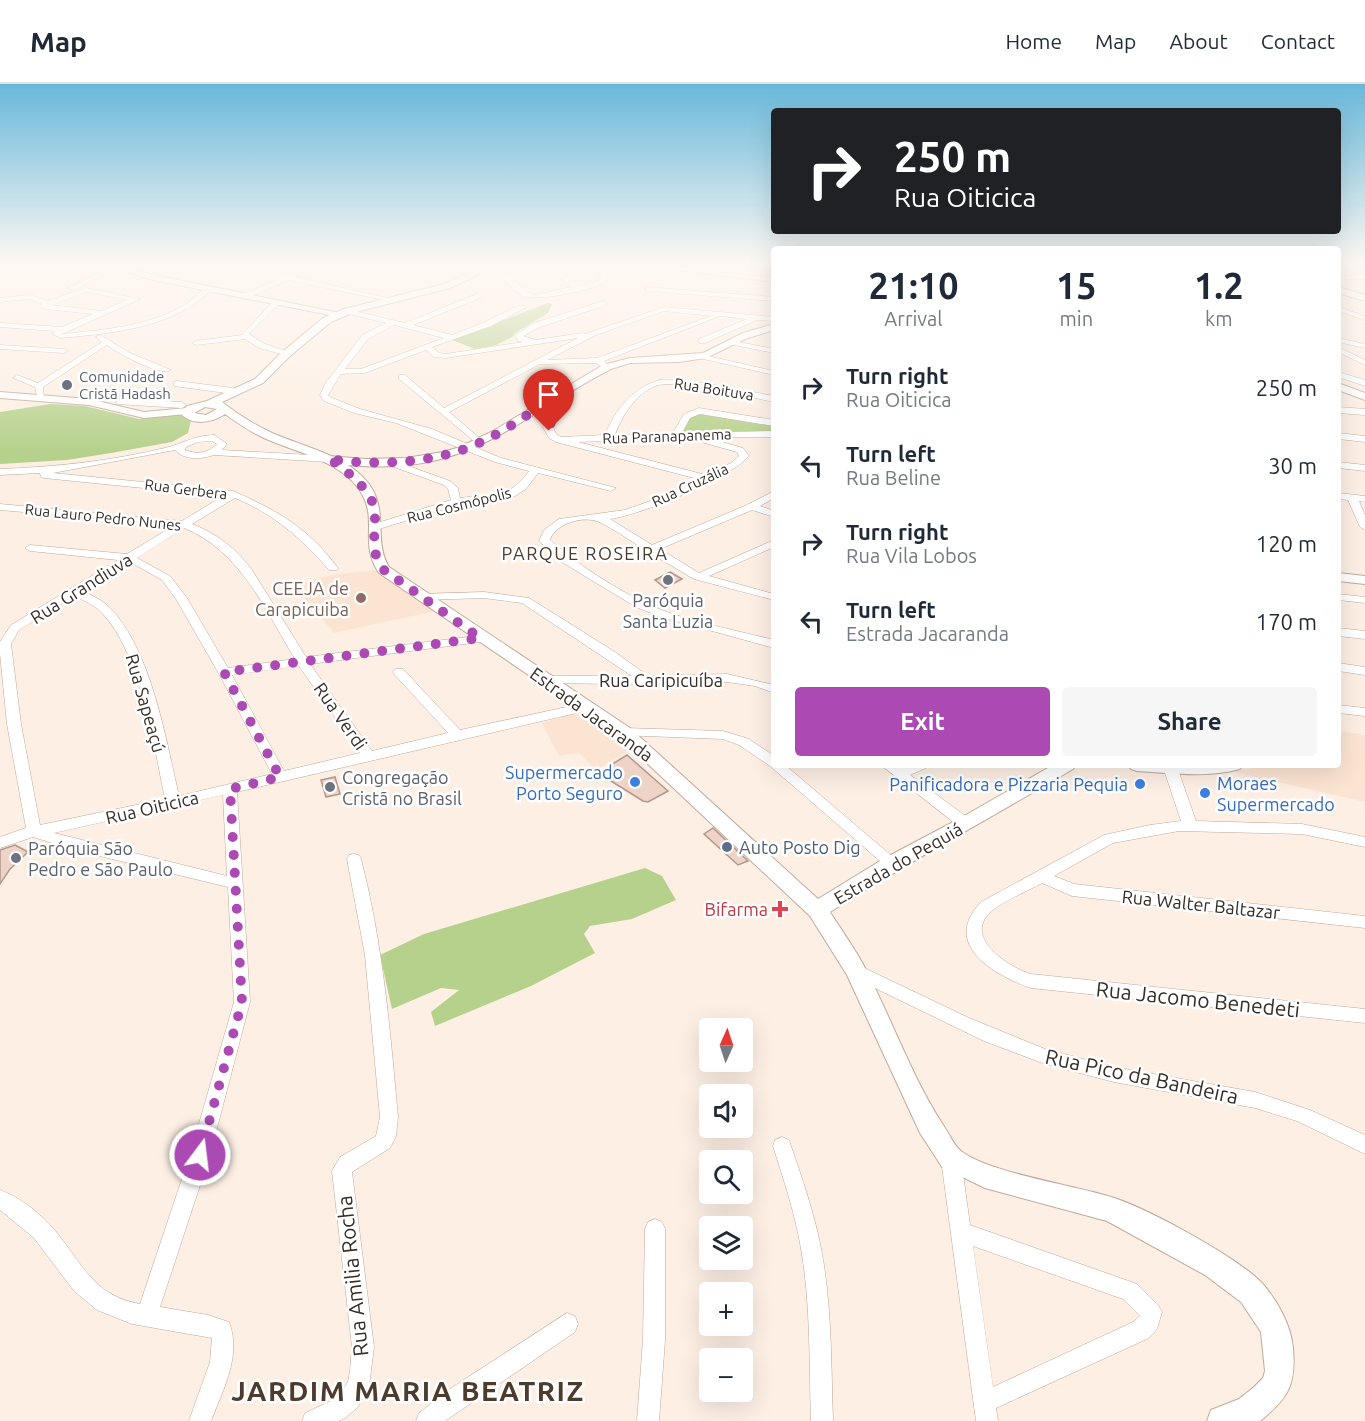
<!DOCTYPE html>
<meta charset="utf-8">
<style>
body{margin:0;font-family:Ubuntu,sans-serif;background:#f6f6f7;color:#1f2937;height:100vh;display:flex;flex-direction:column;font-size:22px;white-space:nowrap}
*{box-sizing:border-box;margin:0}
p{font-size:20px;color:#747a83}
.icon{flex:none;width:33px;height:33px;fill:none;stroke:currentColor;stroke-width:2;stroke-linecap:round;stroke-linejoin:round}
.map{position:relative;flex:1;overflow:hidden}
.details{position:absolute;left:771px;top:162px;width:570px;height:522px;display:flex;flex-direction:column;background:#fff;border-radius:6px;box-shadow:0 6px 24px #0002}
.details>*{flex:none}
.hud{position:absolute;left:771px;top:24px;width:570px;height:126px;border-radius:6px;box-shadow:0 6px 24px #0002;background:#202124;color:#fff;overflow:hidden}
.needle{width:39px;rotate:3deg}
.fabs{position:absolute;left:699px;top:934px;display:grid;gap:12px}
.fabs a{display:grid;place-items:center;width:54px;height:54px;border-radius:6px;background:#fff;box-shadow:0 6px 24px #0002;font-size:30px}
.pin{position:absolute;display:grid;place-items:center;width:51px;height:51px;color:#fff;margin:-62px -26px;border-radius:50% 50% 50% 0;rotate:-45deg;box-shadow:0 0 6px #0007}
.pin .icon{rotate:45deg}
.me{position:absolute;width:66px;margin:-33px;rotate:15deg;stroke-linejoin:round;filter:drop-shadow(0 0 4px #0008)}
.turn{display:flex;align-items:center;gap:21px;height:126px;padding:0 24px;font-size:27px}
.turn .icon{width:78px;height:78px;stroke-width:2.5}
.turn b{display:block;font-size:42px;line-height:51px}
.eta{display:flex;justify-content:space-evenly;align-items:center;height:102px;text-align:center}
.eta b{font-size:36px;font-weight:700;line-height:42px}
.cta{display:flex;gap:12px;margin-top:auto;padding:12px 24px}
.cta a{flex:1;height:69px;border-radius:6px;background:#aa4ab2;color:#fff;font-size:24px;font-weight:700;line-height:69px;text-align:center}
.cta a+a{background:#f6f6f7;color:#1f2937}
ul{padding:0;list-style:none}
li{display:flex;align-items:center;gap:18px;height:78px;padding:0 24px}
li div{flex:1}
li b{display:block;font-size:22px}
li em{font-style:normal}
header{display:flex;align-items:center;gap:36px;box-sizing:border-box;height:84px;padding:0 30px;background:#fff;border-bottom:2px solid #e0e1e3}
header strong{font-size:28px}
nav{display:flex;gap:33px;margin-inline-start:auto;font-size:21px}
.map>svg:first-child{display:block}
.built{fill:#fce4d2}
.green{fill:#b6d18c}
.building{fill:#eed3c7;stroke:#b1978c;stroke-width:1.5}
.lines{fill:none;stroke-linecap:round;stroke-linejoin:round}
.minor-casing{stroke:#c0a999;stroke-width:1}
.tertiary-casing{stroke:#c0a999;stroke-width:2}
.secondary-casing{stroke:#c0a999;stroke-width:2}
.minor{fill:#fff;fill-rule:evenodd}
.tertiary{fill:#fff;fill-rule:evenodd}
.secondary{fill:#fff;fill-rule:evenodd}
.route{stroke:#aa4ab2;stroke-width:10;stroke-dasharray:0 18}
.worship-dot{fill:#6b7280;stroke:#fff;stroke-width:2}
.education-dot{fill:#8d6e63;stroke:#fff;stroke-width:2}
.shop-dot{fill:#3f7fe0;stroke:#fff;stroke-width:2}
.service-dot{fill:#5c6f8a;stroke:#fff;stroke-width:2}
.health-dot{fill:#e0444e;stroke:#fff;stroke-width:2}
.labels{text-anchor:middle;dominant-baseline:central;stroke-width:5;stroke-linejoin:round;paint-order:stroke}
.far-worship-label{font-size:15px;fill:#5b616d;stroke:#fff;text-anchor:start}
.far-street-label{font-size:15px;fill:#362d27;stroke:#fff}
.far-quarter-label{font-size:18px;letter-spacing:1.5px;fill:#4d3b2d;stroke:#fff}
.street-label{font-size:18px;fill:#362d27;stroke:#fff}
.education-label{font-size:18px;fill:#785e54;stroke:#fff;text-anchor:end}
.worship-label{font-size:18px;fill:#5b616d;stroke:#fff;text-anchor:start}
.shop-label{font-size:18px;fill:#366cbe;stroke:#fff;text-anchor:end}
.service-label{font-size:18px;fill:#4e5e75;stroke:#fff;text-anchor:start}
.health-label{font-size:18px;fill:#be3a42;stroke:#fff;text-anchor:end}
.near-street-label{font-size:21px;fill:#362d27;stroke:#fff}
.near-district-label{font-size:28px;font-weight:bold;letter-spacing:1.5px;fill:#4d3b2d;stroke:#fff}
</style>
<header>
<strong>Map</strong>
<nav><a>Home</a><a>Map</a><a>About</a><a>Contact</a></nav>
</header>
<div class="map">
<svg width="1365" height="1337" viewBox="0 0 1365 1337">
<rect width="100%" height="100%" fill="#fdefe4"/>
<!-- built -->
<path class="built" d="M375,486l61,41 -102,22 -40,-48 38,-10z
M572,630l16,2 43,34 -35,20 -17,-17 -20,3 -17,-33z
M1338,647l27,4v67l-131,-30 20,-4 2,-3h82z"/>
<!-- green -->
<path class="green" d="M548,219l4,1 -4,9 -33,20 -3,4 -16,8 -21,4 -23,-9z
M50,320l35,2 54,13 43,-5 10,3 -4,16 -16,9 -61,11 -44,7 -67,4v-52z
M698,329l76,11v7l-92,1 11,-18z
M645,784l17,8 14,24 -44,19 -42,7 -6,8 11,19 -64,33 -96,40 -4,-14 28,-22 -18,-2 -49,21 -12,-54 44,-21z"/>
<!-- building -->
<path class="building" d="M670,488l12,7 -17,9 -10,-8z
M627,671l41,36 -20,11 -5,-1 -45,-28z
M335,693l5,17 -14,3 -5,-17z
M713,744l35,33 -10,4 -34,-31z
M15,761l13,7 -18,17 -10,15v-34z"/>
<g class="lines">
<!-- minor casing -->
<g class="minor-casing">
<path id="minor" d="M0,180h6l1,2 -7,2z
M197,180h11l1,2 -3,2z
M222,180c22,0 41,9 62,11 11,1 23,-11 37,-11l-26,13 102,23 -4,2 -104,-22 -42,18 -4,-2 1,-2 37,-16z
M429,180h9l-8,5 -3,-2z
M487,180h8l33,28 7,3 37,-8 -28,-23h8l27,22 20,-5 1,-17h6v18c-12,8 -70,20 -83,14 -12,-7 -26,-22 -36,-32z
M628,180h26l120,14v4z
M112,182l5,1 -42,23 -7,-2z
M1365,191v4l-27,1v-4z
M206,202l7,2c-37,40 -100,45 -152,50l-9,-4 3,-3 -55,-4v-4l62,4 31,-13 -48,-5 -4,-2 1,-3 -13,-5 -29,3v-4l30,-3 18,6 38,-13 54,11 -78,35c41,-4 92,-8 127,-32 6,-4 12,-10 17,-16zM87,208l40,8 -26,11 -49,-6z
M646,203l128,10v4l-125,-10h-3z
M477,210l4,2 -1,2 -67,27 39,10 33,-13 35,-17 7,2 -36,19 -59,21 7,6 7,1 77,-12 -5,-1 -3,-6 19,-12 69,-22 4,2 -1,2 -66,22 -17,9 13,4 46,-7 3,1 79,-27 110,10v4l-17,-1 -52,23h-6v-4l48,-20 -27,-3 -116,45 3,3 -1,2h-6l-4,-3 -56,1 -91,48 34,29v4l-3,1 -81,-67v-4h6l39,33 134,-70 -132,20 -12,-1 -8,-7 -61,23 -24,1 -13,21 2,2 30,12 72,20 69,29 115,30 -5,3 -73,-18 -12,16 -11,7 -58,9 -78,24h-8v-4l80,-25 -3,-11 -4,-4 -61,-22v-4h6l61,22 8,7 2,10c31,-4 50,1 69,-27l-34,-9 -99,-39 -42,-10 -30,-12 -4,-6 5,-11 37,-49 24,-12 -41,-10v-4l60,14zM664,227l47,5 -114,42 -50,2 49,-25zM394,241l50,13 -83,31h-16l23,-30z
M274,216l7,2 -32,32 16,10 24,8v4l-30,-8 -14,-9 -49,6 -4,-2 4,-2 46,-6z
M1338,223l27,9v4l-27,-9z
M100,251l30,18 41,17c-11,7 -53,-17 -64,-25l-64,42 1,13h-6l-3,-13 -22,-9 4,-3 21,8 64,-41 -6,-5z
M1338,254l27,6v4l-27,-6z
M729,256l45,9v4l-45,-9z
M0,261l64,4 4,2 -4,2 -64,-4z
M1338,263l27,13v5l-27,-13z
M699,270l75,17v4l-75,-17z
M1338,288l27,8v6l-27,-9z
M660,296c39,0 76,9 114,16v6c-26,-5 -96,-24 -119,-16 -19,8 -34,31 -40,49l58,-2 11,-19 15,-6 75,12v6l-74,-12 -10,4 -8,15 92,-2v6h-69l38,11 6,8c-20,23 -109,59 -139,63l42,26 95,-40 27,-14v7l-14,8 14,5v6l-22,-7 -92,39 39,24 75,-33v7l-65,29 65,18v6l-80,-21 -44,-26 -5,-1 -1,-3c-15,-9 -30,-20 -45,-27 -16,-7 -44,2 -49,18 30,27 79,58 117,72 34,12 72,19 107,28v8l-113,-31 -25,-10 -76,-46 -21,-20 5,-11 15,-11 66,-9 31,-11 42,-20 -142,-37 -7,-4 -6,-11 11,-31 4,-3 4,3 -9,31 3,7 5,3 44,-2c10,-25 28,-48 55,-55zM687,354l50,14 2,4 -8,7 -25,12 -128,-33z
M177,297l56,7 4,3 -4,3 -59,-8v-4z
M120,315l62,3 4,3 -4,3 -65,-4 -1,-2z
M1338,323l27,2v6l-27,-2z
M1338,349l27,3v6l-27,-3z
M214,351l13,9 -5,6 106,6 5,3 -5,3 -114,-7c-12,4 -29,6 -39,-5l-122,23 180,18c45,20 74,36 105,77l-1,2h-8c-27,-31 -55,-56 -94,-72l-43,26c24,9 45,25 60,46l54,87 178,-22 2,3 -2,3 -4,1 -170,22 62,87 76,-18 -53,-58 -2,-3 2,-3h8l57,61 125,-27 6,4 -6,4 -348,81 13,210 -40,153 -50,152 48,8 21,7c13,33 -6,68 -18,99h-22l21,-59 2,-24 -80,-14 -35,-14 -23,-19 -40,-53 -34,-28v-20c24,9 46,28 61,48 25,33 36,58 79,66l50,-149 44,-153 -6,-115 -149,-36 -46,-14 -33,11v-11l26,-9 -19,-104 -7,-70v-12l11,-17 107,-65 -88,-9 -5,-3 5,-3 97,9 48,-29 -175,-15v-6l182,17 41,-25 -179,-18 -3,-1 -1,-4 -40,2v-6c55,-2 111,-8 165,-21 20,-5 27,-12 49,-13zM212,357l5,3c-9,9 -20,11 -32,6l1,-3 12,-5zM184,444c57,23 81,82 111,131l-67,9 -41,-70 -17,-22 -33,-18zM130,478l32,18 14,19 42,73 54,102 -93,22c-13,-56 -28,-147 -69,-188 -7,-8 -18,-12 -27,-17zM75,512c9,5 20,9 27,17 38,39 52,133 63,186l-125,26 -19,-101 -10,-80 8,-14zM299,582l61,87 -76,18 -52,-96zM223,711l4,81 -173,-43z
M1338,378l27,3v6l-27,-3z
M1338,409l27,3v6l-6,-1 6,14v15l-5,-3 -12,-27 -10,-1z
M484,508l45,6 86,54 33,24 79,-2 47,11v8l-19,-7 -28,-4 -107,2 -78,-1 -2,-3 6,-4h86l-110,-73 -38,-5 -62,2 -6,-3 6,-3z
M1338,510l27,3v6l-27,-3z
M1338,544l27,3v8l-27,-3z
M1338,579l27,4v8l-27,-4z
M1338,621l27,3v8l-27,-3z
M624,644l99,3 26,8 25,17v9h11l115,98 -3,4h-10l-117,-101 -31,-21 -16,-6 -104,-4 -2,-3 2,-3z
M881,681h16l4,3 8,-3h19l-2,3 -16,7 61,45 2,4 -2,4h-10z
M1164,681h12l1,2 19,54 106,3 63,13v10l-63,-13 -123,-3 -66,12 -59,33 20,8 291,32v12l-293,-32 -30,-13c-16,9 -35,16 -49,27 -33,26 15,57 38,64l334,35v14l-334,-35c-38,-13 -90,-44 -50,-86l123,-67 46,-10 31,-4 -18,-54z
M354,770l5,1 2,4c22,85 29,171 37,258l-2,19 -6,12 -38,24 22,175 -5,39 -11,21 -13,11 -7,3h-36l3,-8 24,-11 13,-11 6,-9 2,-11 2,-24 -20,-176 8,-14 36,-21 4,-19 -15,-162 -18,-96 2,-4z
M856,880l113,54 76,31 69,18 141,25 55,18 55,25v19l-68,-33 -42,-13 -141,-26 -69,-18 -61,-23 -134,-65 -2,-5 2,-5z
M782,1053l7,3 2,6c11,32 22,64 29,97 12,58 11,119 13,178h-22c-2,-59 0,-120 -11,-178 -6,-33 -17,-65 -27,-97l2,-6z
M951,1066l7,3 3,6 9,66 167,59 21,21 4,7 -5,17 -8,9 -153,70 2,13h-22l-35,-262 3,-6zM973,1162l150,53 17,17 -7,6 -140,65z
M655,1135l7,3 3,7v111l-6,81h-22l6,-81 2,-111 3,-7z
M567,1229l8,3 3,8 -3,8 -130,89h-29l3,-8 34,-26z"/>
</g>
<!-- tertiary casing -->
<g class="tertiary-casing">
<path id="tertiary" d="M101,180h15l38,11 191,39 -5,3 -187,-37z
M774,182v17l-4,-3v-11z
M774,240v6l-29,9 -39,19 -27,4 -49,1 -19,6c-92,47 -136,104 -249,97 -11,-1 -31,0 -40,-7l6,-3 38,3 40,-1 37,-6 17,-5 33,-16 110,-66 27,-7 73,-5 40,-20z
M1338,299l27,10v7l-27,-10z
M0,308l89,7 55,13 43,-4 5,3 -5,3 -43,4 -55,-13 -89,-7z
M1338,489l27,3v8l-27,-3z"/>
</g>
<!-- secondary casing -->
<g class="secondary-casing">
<path id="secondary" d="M479,180h10l-15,13 -24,11 -98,25 -21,9 -41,34 -27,27 -41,19c15,12 33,23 50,31 32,14 75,22 97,51 20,28 4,57 20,83l241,161 188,171 67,-41 74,-39 94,-54h23l-3,4c-81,48 -164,93 -243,143 12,19 26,38 36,58 27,52 47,110 79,158 5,7 9,18 16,23 26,21 111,34 147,45 36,10 129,61 154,87 15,17 29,42 31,65 3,36 -4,50 -33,73h-53l4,-11 28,-11 15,-12 9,-9 2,-7 -4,-39 -20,-30 -36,-27 -98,-54 -122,-33 -43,-21 -22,-34 -73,-158 -37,-59 -192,-180 -239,-163c-19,-28 -3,-49 -15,-75 -16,-36 -67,-45 -100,-60 -14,-6 -26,-15 -39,-24 -13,9 -32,12 -44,0l6,-8 20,-5 48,-22 27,-27 41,-34 21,-9 100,-25 24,-11zM205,323l12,2 -11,6 -12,-2z
M1338,203l27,8v6l-27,-8z
M1128,681h115l-3,4c-32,9 -69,4 -103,2l-6,-2z"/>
</g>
<!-- minor -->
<use href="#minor" class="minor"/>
<!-- tertiary -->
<use href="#tertiary" class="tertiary"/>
<!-- secondary -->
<use href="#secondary" class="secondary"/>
</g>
<!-- sky -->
<linearGradient id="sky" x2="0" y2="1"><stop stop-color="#68b8da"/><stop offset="0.49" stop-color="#fef8f3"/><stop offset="1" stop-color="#fef8f3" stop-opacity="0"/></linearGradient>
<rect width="1365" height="368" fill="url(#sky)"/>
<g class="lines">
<!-- route -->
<path class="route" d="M200,1071l42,-153 -12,-213 50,-12 -56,-105 256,-34 -96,-68c-20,-24 -1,-49 -14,-73 -3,-6 -10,-13 -15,-18 -8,-7 -17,-16 -27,-20 48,7 107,5 151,-16 20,-9 38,-21 56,-33l17,6 -3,15"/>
</g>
<!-- markers -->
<g class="worship-dot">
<circle cx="67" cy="301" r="6"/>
<circle cx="668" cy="496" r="6"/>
<circle cx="330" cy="703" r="6"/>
<circle cx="16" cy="774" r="6"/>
</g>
<circle class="education-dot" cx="361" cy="514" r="6"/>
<g class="shop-dot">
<circle cx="635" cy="698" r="6"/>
<circle cx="1140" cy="700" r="6"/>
<circle cx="1205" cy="709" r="6"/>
</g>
<circle class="service-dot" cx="727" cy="763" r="6"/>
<path class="health-dot" d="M777 816h6v6h6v6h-6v6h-6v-6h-6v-6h6z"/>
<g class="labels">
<!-- far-worship labels -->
<g class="far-worship-label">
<text x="79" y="292">Comunidade<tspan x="79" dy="17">Cristã Hadash</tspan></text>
</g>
<!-- far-street labels -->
<g class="far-street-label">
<text transform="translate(714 305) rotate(9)">Rua Boituva</text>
<text transform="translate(667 352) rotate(-2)">Rua Paranapanema</text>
<text transform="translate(690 401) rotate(-25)">Rua Cruzália</text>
<text transform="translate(186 405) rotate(7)">Rua Gerbera</text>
<text transform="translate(459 421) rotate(-14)">Rua Cosmópolis</text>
<text transform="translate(103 433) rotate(6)">Rua Lauro Pedro Nunes</text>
</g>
<!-- far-quarter labels -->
<g class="far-quarter-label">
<text x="585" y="469">PARQUE ROSEIRA</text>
</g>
<!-- street labels -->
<g class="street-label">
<text transform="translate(81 504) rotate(-32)">Rua Grandiuva</text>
<text x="661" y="596">Rua Caripicuíba</text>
<text transform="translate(146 619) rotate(74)">Rua Sapeaçú</text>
<text transform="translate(592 630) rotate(36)">Estrada Jacaranda</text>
<text transform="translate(341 632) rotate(55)">Rua Verdi</text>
<text transform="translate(152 723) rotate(-13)">Rua Oiticica</text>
<text transform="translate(898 779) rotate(-30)">Estrada do Pequiá</text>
<text transform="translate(1201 820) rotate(6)">Rua Walter Baltazar</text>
</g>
<!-- education labels -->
<g class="education-label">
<text x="349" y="504">CEEJA de<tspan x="349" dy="21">Carapicuiba</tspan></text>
</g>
<!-- worship labels -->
<g class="worship-label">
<text x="668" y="516" text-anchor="middle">Paróquia<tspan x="668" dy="21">Santa Luzia</tspan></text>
<text x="342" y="693">Congregação<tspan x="342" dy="21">Cristã no Brasil</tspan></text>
<text x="28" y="764">Paróquia São<tspan x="28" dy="21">Pedro e São Paulo</tspan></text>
</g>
<!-- shop labels -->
<g class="shop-label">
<text x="623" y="688">Supermercado<tspan x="623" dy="21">Porto Seguro</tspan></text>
<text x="1217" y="699" text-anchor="start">Moraes<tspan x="1217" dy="21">Supermercado</tspan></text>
<text x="1128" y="700">Panificadora e Pizzaria Pequia</text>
</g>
<!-- service labels -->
<g class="service-label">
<text x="739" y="763">Auto Posto Dig</text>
</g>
<!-- health labels -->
<g class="health-label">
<text x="768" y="825">Bifarma</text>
</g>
<!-- near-street labels -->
<g class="near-street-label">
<text transform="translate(1198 915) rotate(6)">Rua Jacomo Benedeti</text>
<text transform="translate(1142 992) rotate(12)">Rua Pico da Bandeira</text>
<text transform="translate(352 1192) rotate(-96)">Rua Amilia Rocha</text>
</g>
<!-- near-district labels -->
<g class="near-district-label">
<text x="408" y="1306">JARDIM MARIA BEATRIZ</text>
</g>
</g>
</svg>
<div class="fabs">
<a><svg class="needle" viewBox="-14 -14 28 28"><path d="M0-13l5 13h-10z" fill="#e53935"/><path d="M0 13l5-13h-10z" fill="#747a83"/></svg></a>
<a><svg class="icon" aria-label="sound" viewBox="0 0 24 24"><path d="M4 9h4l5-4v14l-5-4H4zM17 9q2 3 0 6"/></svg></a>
<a><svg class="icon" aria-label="search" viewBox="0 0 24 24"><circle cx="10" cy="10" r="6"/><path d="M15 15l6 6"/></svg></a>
<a><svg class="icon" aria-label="layers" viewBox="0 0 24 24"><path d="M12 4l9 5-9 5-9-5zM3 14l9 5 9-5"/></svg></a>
<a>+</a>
<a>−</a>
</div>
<div class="pin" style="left:549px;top:347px;background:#d93025"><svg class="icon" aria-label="arrive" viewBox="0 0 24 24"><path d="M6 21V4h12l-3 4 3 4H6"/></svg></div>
<svg class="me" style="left:200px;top:1071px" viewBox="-20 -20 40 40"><circle r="17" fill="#aa4ab2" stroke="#fff" stroke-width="3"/><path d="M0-11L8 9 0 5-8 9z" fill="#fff"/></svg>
<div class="hud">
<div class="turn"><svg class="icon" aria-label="right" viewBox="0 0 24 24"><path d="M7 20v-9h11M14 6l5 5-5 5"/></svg><div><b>250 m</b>Rua Oiticica</div></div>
</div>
<section class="details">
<div class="eta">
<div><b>21:10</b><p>Arrival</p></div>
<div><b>15</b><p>min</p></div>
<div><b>1.2</b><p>km</p></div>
</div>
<ul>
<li><svg class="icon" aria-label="right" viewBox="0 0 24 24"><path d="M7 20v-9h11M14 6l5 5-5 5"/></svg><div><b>Turn right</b><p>Rua Oiticica</p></div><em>250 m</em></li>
<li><svg class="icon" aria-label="left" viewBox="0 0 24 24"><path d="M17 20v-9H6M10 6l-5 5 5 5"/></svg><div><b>Turn left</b><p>Rua Beline</p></div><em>30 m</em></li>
<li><svg class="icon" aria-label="right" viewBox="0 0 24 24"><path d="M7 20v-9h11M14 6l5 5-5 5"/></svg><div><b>Turn right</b><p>Rua Vila Lobos</p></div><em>120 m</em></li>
<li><svg class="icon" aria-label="left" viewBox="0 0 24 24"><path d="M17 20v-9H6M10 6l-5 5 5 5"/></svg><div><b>Turn left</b><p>Estrada Jacaranda</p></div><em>170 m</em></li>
</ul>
<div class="cta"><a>Exit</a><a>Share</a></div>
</section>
</div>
